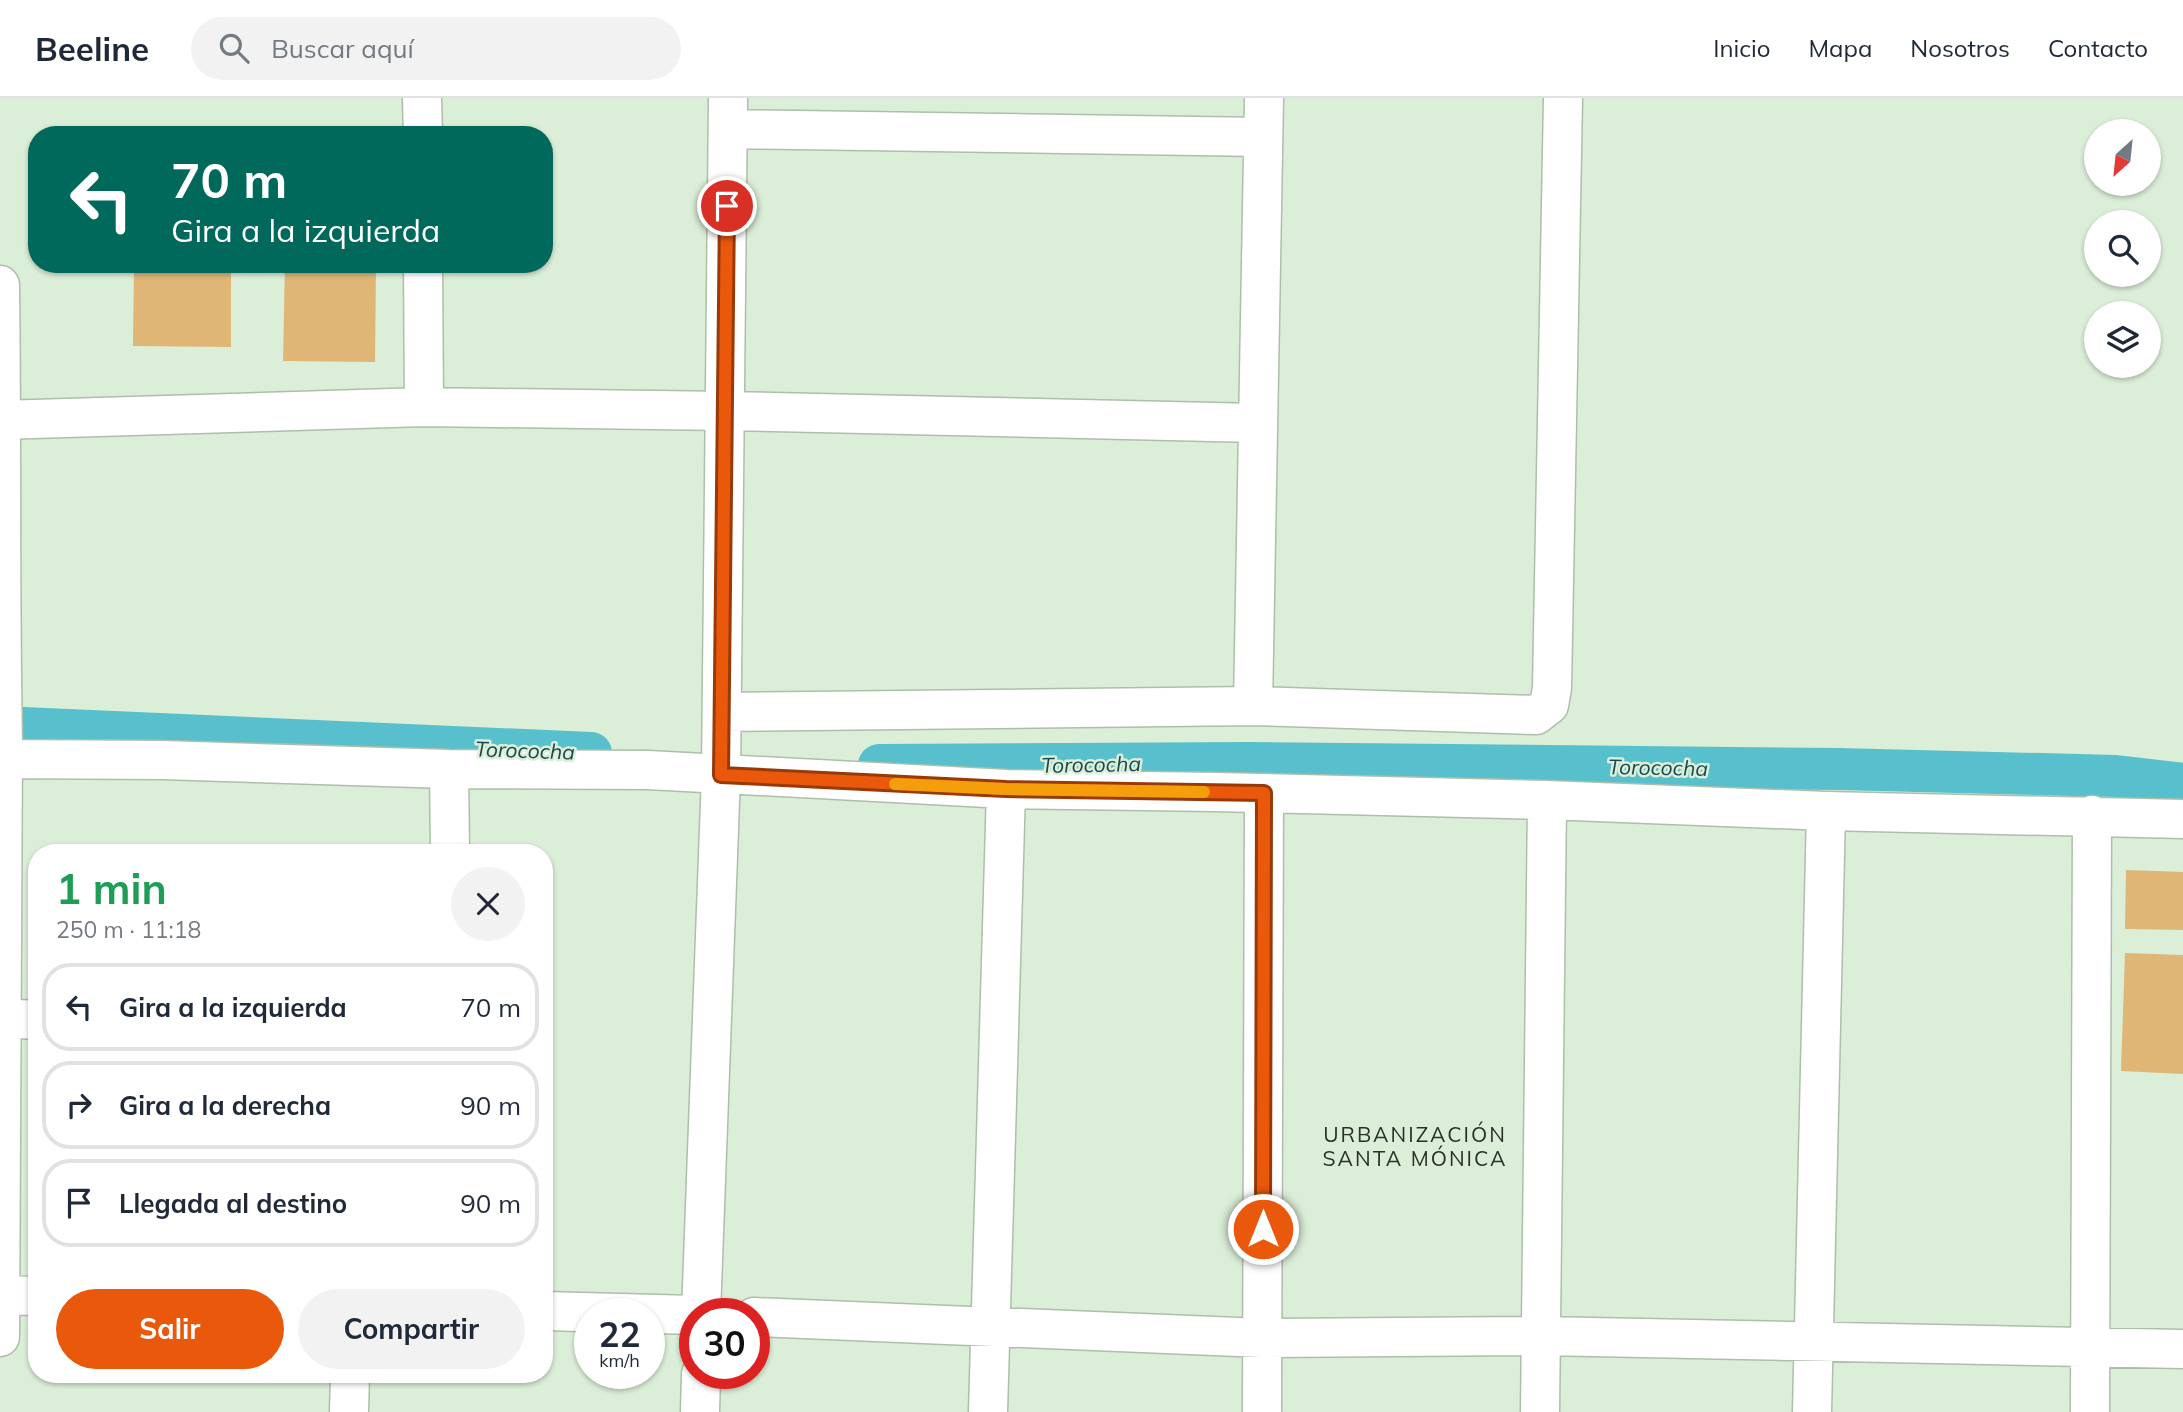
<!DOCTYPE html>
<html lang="es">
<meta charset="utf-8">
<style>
body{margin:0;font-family:Mulish,sans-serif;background:#f2f2f3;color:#1f2937;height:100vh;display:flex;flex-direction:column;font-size:26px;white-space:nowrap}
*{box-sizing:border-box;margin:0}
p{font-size:23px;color:#747a83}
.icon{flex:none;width:38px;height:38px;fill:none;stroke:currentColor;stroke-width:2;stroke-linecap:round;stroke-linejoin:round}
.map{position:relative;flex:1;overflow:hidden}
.side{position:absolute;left:28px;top:746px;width:525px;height:539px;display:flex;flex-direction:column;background:#fff;border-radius:28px;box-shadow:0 2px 5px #0004}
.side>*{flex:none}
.banner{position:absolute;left:28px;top:28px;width:525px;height:147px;border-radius:28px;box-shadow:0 2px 5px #0004;background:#00695c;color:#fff;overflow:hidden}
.needle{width:46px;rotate:207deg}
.controls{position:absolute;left:2084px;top:21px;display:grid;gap:14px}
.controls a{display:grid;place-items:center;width:77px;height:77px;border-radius:50%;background:#fff;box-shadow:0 2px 5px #0004;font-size:35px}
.speed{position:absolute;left:574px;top:1200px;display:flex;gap:14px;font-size:35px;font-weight:700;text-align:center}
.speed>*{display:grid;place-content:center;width:91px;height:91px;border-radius:50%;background:#fff;box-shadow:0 2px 5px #0004;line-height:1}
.speed small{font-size:18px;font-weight:400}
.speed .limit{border:10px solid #d22;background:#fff;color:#111}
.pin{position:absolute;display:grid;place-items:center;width:60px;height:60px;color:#fff;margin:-30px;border:4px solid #fff;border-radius:50%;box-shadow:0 2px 7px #0007}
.me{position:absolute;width:77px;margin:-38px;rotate:0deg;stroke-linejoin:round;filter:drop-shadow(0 0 5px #0008)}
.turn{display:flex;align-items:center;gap:24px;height:147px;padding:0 28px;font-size:32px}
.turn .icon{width:91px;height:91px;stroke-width:2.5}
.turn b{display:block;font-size:49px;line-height:60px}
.round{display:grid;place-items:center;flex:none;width:74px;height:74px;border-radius:37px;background:#f2f2f3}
.overview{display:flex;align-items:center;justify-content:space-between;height:119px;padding:0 28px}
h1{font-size:42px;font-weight:700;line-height:52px;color:#1e9e55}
.primary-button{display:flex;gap:14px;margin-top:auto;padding:14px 28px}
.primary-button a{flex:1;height:80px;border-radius:42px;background:#ea580c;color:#fff;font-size:28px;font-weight:700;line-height:80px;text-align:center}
.primary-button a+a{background:#f2f2f3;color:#1f2937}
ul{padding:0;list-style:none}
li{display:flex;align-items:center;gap:21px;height:88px;margin:0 14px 10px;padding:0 14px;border:4px solid #e0e1e3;border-radius:28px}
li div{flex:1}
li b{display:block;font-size:26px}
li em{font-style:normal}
header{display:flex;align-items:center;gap:42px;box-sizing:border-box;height:98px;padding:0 35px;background:#fff;border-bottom:2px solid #e0e1e3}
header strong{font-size:33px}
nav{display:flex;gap:38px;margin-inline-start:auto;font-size:24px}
.search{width:490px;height:63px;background:#f2f2f3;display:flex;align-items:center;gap:18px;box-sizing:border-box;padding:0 24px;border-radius:38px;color:#747a83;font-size:26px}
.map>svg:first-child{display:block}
.green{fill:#dfb676}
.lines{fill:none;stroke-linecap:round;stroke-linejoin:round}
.canal{stroke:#57c0cc;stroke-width:42}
.minor-casing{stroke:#adbfaa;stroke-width:41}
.minor{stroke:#fff;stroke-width:38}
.route-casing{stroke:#983908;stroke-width:18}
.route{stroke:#ea580c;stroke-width:12}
.slow{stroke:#f59e0b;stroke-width:12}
.labels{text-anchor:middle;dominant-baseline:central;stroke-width:5;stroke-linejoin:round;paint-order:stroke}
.water-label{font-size:21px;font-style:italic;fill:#19484e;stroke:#dbeed8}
.neighbourhood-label{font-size:21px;letter-spacing:2px;fill:#2a3129;stroke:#dbeed8}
</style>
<header>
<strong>Beeline</strong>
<div class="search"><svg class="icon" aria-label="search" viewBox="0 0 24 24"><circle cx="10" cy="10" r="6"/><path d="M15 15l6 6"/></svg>Buscar aquí</div>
<nav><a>Inicio</a><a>Mapa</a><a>Nosotros</a><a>Contacto</a></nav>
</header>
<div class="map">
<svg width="2183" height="1314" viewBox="0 0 2183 1314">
<rect width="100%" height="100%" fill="#dbeed8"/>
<!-- green -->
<path class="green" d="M134,166h97v83l-98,-1z
M285,166h91l-1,98 -92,-1z
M2126,772l57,2v58l-58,-1z
M2125,855l58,2v119l-62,-3z"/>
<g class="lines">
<!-- canal -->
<path class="canal" d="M0,629l591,26
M879,667l369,-2 591,6 277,7 67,8"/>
<!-- minor casing -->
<g class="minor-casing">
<path id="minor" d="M422,0l1,37
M728,31l535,8
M423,166l1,143
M0,187c2,153 0,306 3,458l-3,594
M0,322l424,-13 302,4 531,12
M1253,608l11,-608
M722,614l531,-6 283,9 13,-10 3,-17 11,-590
M0,661l162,1 287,9 199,1 358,19 209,3 332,8 279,11 357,8
M449,671l1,83
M0,920l37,2
M1,1197l36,1
M544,1213l151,4
M701,1216l20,-539 7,-677
M754,1219l508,21 280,-2 641,13
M349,1314l1,-38
M700,1314l1,-38
M988,1314l18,-623
M1262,1314l2,-619
M1540,1314l7,-612
M1812,1314l14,-601
M2090,1314l2,-597"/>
</g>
<!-- minor -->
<use href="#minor" class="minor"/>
</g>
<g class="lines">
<!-- route casing -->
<g class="route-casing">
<path id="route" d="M727,108l-6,569 285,14 258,4 -1,436"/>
</g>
<!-- route -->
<use href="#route" class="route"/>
<!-- slow -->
<path class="slow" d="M895,686l111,5 198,3"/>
</g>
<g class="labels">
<!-- water labels -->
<g class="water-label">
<text transform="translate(525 652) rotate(2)">Torococha</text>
<text transform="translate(1091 666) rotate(-1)">Torococha</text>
<text transform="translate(1658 669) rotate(1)">Torococha</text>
</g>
<!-- neighbourhood labels -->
<g class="neighbourhood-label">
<text x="1415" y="1036">URBANIZACIÓN<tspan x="1415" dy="24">SANTA MÓNICA</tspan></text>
</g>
</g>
</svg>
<div class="controls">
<a><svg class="needle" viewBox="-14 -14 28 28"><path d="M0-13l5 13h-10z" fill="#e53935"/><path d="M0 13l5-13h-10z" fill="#747a83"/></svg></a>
<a><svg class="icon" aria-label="search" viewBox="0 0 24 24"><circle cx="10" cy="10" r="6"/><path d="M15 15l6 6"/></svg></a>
<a><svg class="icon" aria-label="layers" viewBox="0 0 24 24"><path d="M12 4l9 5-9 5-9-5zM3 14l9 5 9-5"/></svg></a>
</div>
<div class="speed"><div>22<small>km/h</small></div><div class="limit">30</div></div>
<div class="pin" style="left:727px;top:108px;background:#d93025"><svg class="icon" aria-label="arrive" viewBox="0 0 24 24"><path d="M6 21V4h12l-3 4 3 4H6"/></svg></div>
<svg class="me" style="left:1263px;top:1131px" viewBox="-20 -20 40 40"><circle r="17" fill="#ea580c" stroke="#fff" stroke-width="3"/><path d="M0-11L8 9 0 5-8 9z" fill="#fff"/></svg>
<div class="banner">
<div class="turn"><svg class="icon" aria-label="left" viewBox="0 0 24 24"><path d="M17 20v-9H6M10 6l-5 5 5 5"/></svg><div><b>70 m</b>Gira a la izquierda</div></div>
</div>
<section class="side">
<div class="overview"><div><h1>1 min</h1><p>250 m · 11:18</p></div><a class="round"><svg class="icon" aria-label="close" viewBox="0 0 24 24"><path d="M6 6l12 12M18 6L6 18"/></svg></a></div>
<ul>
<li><svg class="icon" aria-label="left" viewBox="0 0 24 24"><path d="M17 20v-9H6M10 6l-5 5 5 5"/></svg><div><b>Gira a la izquierda</b></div><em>70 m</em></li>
<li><svg class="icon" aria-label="right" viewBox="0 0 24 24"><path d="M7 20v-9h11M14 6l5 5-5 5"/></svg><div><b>Gira a la derecha</b></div><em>90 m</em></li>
<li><svg class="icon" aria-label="arrive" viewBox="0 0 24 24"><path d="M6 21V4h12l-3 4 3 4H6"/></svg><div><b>Llegada al destino</b></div><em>90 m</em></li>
</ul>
<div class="primary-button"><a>Salir</a><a>Compartir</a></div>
</section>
</div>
